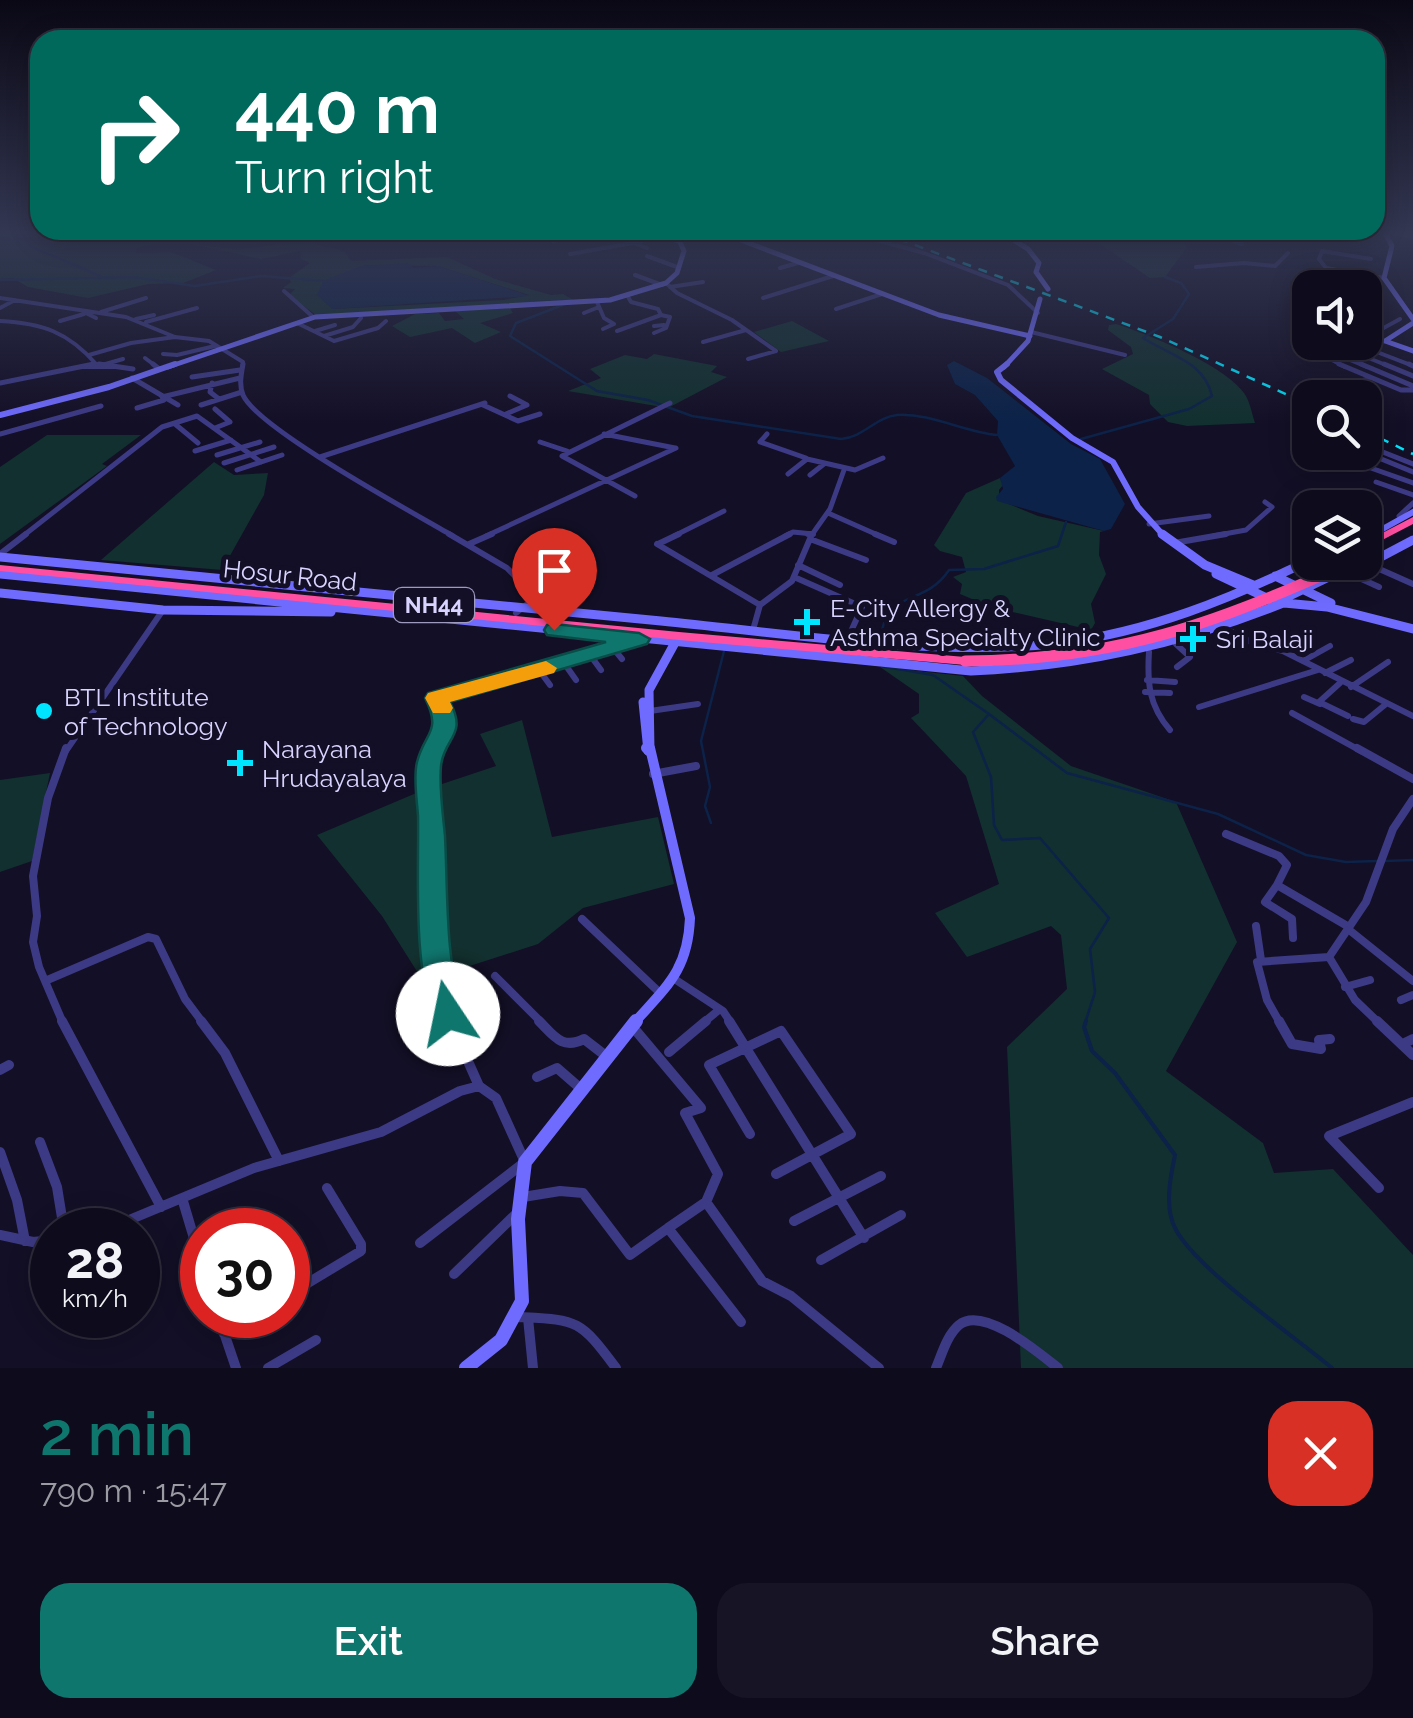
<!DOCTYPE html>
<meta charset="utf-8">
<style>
body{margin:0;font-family:Raleway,sans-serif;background:#171425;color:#f1f3f6;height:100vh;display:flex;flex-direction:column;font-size:38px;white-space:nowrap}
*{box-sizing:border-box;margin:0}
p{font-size:32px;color:#9b9ba3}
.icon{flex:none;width:55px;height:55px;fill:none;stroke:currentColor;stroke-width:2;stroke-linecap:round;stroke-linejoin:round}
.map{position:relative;height:1368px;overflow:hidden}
.drawer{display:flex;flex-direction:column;background:#0e0b1c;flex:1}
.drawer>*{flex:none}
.top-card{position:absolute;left:30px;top:30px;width:1355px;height:210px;border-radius:30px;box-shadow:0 5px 25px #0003,0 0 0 2px #2e2b3b;background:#00695c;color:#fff;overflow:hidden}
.tools{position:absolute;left:1292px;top:270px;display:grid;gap:20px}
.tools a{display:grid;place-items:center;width:90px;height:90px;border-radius:20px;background:#0e0b1c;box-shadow:0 5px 25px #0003,0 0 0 2px #2e2b3b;font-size:50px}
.speed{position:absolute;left:30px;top:1208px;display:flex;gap:20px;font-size:50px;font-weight:700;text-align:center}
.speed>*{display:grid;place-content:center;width:130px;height:130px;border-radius:50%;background:#0e0b1c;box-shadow:0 5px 25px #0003,0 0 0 2px #2e2b3b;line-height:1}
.speed small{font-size:25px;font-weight:400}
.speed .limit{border:15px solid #d22;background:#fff;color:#111}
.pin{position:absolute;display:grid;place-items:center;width:85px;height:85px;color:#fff;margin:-102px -42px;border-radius:50% 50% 50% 0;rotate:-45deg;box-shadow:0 0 10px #0007}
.pin .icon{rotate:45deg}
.me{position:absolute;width:110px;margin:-55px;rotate:349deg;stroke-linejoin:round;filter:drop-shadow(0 0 8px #0008)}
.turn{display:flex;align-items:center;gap:35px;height:210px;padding:0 40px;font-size:45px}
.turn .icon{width:130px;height:130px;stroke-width:2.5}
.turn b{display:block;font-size:70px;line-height:85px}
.round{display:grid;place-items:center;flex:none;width:105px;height:105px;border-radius:30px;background:#171425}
.headline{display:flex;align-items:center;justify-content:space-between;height:170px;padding:0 40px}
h1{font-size:60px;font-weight:600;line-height:75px;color:#0f766e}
.button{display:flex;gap:20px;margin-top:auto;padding:20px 40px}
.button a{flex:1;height:115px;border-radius:30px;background:#0f766e;color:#fff;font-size:40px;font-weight:600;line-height:115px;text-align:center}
.button a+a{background:#171425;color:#f1f3f6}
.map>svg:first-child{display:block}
.green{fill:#12302f;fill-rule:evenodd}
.water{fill:#0c2248}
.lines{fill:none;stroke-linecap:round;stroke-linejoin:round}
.stream-far1{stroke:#0c2248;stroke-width:2.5}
.stream{stroke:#0c2248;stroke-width:4}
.street-far4{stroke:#3d3a85;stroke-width:4}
.street-far3{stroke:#3d3a85;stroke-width:5}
.street-far2{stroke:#3d3a85;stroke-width:6}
.street-far1{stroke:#3d3a85;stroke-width:8}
.street{stroke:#3d3a85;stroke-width:10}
.secondary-far4{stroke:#6f6bff;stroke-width:5}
.secondary-far3{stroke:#6f6bff;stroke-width:6}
.secondary-far2{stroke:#6f6bff;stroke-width:9}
.secondary-far1{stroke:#6f6bff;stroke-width:10}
.secondary{stroke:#6f6bff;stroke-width:14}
.highway{fill:#ff4fa3;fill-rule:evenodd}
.rail{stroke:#00e5ff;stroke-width:2.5;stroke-dasharray:9 8;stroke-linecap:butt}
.highway-bridge{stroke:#ff4fa3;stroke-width:11}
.route{fill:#0f766e;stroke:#0a4d48;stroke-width:2.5}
.slow{fill:#f59e0b}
.poi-dot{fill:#00e5ff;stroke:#130f26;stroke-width:4}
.labels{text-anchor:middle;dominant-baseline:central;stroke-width:10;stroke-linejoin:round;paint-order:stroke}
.shield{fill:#130f26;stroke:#9e99be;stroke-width:2.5}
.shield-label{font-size:22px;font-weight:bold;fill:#d9d4ff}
.street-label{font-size:25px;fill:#d9d4ff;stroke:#130f26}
.poi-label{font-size:25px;fill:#d9d4ff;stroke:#130f26;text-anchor:start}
</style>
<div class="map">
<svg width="1413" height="1368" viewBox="0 0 1413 1368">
<rect width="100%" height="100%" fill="#130f26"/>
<!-- green -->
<path class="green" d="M0,233l21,2 -4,7 172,-9 4,7 -9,-5 -47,13 -1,5 35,-1 45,18 -33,13 -35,1 -60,14 -60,-11 -15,-9 -13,1z
M1084,233h93l10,14 -22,30 -15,1z
M302,241l42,10 7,10 96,-4 48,22 56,16 12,-1 14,8 -261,13 -27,-20 6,-6 -12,-1 8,-6 -2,-4 21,-15 -9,-4 -1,-8 -39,8 -69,-15 45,6zM367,265l71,1 91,29 -26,5 -171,9 -9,-28z
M510,308l3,5 -33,10 21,9 -26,11 -23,-15 -42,9 -18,-11 23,-12 24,-1 6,8 19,-2 -9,-8z
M792,321l37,20 -48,11 -27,-20z
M1116,324c34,11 108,41 128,69 6,8 8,21 11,30l-68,3 -19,-4 -18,-18 -1,-9 -47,-26 31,-15 -2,-7 -23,-17 1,-5z
M654,354l63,12 -6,6 16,5 -59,31 -100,-17 33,-13 -11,-9 35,-14 22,4z
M47,435h94l-39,29 5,2 -107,78v-77z
M214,462l20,13 34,-2 -4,22 -42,75 -121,-10z
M1000,478l3,7 -4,5v10l39,16 66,15 -4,1 -1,23 7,19 -15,30 4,19 -4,7 -100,-23 -31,-13 2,-10 -9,-7 13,-5 -4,-15 -22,-6 -6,-6 32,-52z
M880,667l83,9 19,20 89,70 105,36 61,140 -71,129 97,72 11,30 59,-4 80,86v113h-392l-14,-321 60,-58 -6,-54 -10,-9 -84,31 -32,-44 64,-29 -33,-108 -55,-58 8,-5v-19z
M522,720l30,117 106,-20 16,67 -91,24 -45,36 -115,37 -41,-65 -65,-81 104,-44 75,-25 -16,-32z
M50,773l-18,88 -32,11v-92z"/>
<!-- water -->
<path class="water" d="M408,263l6,5 24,-2 92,30 -198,13 -15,-14 6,-14 38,-15z
M954,361l33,17 84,66 29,15 25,45 -14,25 -7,2 -107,-30 -1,-4 7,-8 -3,-11 15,-12 -18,-31 1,-14 -23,-26 -20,-11 -8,-19z"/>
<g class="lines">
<!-- stream-far1 -->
<path class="stream-far1" d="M0,233l100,43
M0,280l133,-3 62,9 66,-10 65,5
M534,302l28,-1
M568,303l-52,20 -6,13 87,55 51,9 44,16 149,23c23,-2 35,-22 56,-24 34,-2 67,17 100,20
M1081,439l108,-30 23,-13c-8,-35 -43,-41 -69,-58l30,-19 16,-25 -8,-11 -16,-6
M880,652c0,-68 42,-41 69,-82l35,-1 74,-23 8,-24
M886,667l47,8 56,39 -16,18 18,45 3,48 8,15 38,-2 69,80 -19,31 5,43 -10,31
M989,714l78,59 151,41 88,41 40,7 31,-1
M711,823l-6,-17 5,-19 -9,-46 23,-90
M1385,861l28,-1"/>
<!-- stream -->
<path class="stream" d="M1086,1021l-2,6 8,24 23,22 60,82c-5,23 -11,54 1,75 22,40 118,106 156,138"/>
<!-- street-far4 -->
<path class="street-far4" d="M529,233l15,3
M607,233l40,15
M851,233l73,20 84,32 30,28
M937,233l11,4 28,-4
M1211,233l31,11
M1392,233l21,4
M735,238l22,-5
M554,242l-10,-6 11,-3
M638,243l21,-10
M570,254l63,-11
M647,256l30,11
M1371,259l-49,-8 -3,8 7,9 58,10
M1196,267l48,-4 31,3 13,-13
M780,268l18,-5
M635,275l27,10
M666,283l11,10 55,27 44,31 -28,8
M670,287l33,-5
M284,291l29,26
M0,298l126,19 49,20 34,4 34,21 -1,5
M763,298l70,-22
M597,302l7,16 10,6 -11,5
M0,308l15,-8
M836,309l46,-15
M101,312l45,-14
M86,313l10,5
M584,313l15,-6
M1297,314l13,6
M136,319l18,-4
M0,321c42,2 68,11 96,43
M60,321l24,-7
M146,322l51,-14
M297,323l37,18 44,-13 8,-7
M654,326l10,-1
M315,331l20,-6
M617,331l44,-16 -3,-6 -27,-7 -4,-7
M1031,332l94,23
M654,333l12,-5 4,-11 -9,-2
M324,336l29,-9 8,-9
M1369,336l31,-17
M703,342l43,-12
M1299,342l46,25
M1364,347l49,19
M1351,351l40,16
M163,354l14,1 38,-9
M89,355l42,-12 44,-6
M1337,355l48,-14
M1338,355l29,12
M145,358l12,9
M102,365l21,-6
M81,367h37"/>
<!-- street-far3 -->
<path class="street-far3" d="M99,364l34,5
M153,364l5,4
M243,364c-2,11 -4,21 0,31 15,34 171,118 210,141
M1339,364l62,26h12
M1361,364l52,22
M1384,364l29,12
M1409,364l4,2
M192,377l48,-7
M132,378l46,27
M0,383l94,-19
M212,383l-2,9 9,7
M1347,387l22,-9
M162,397l78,-19
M201,405l41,-13
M483,405l35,16 22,-7
M137,408l27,-8
M215,409l15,13 -15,6
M506,414l21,-9 -17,-9
M175,424l23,19
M0,434l101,-28
M604,434l71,14
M767,434l-7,8 46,16
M540,442l27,9
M1365,445l48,19
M1374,449v7l39,16
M195,451l36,-11
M217,455l43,-13
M320,457l165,-54
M1355,462l23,-3
M224,463l50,-16
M1368,467l45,16
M237,470l45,-15
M788,474l19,-15 48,11 28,-12
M810,475l14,-11
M1376,482l37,13
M635,496l-73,-40 108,-53
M828,513l52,23
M1399,516l14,-13
M1149,524l60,-8
M23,536l139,-109 35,-11 64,46
M486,536l190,-88
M674,536l50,-25
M785,536l8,-4 20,2
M811,536l19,-27 14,-39
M1213,536l33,-6 26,-23 -7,-5"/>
<!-- street-far2 -->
<path class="street-far2" d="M449,534l58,34 29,29 -20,16
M808,534h5
M875,534l19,8
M810,539l56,21
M1174,543l52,-9
M469,544l23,-10
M657,544l103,61
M658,544l21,-10
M0,554l26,-20
M1368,564l45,20
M798,565l42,20
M1344,571l35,16
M712,575l78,-41
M794,577l68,30 -14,31
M1224,628l31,16 28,7 130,65
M753,630l7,-25 32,-24 20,-47
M1176,644l14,13 -13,10
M613,648l9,11
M1280,648l25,-14
M1149,652c-2,31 0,54 21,78
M590,655l11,15
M1303,661l27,-15
M564,663l12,17
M539,670l11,15
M1325,673l26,-13
M1147,680l28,2
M1340,683l-21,19 29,14
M1351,687l37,-25
M1145,692l25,1
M1304,697l16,7
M1199,707l119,-37
M650,711l48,-7
M1292,713l69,38
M1353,719l11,3 22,-18
M66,751l97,-141
M435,751l8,-27 -6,-26 202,-59"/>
<!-- street-far1 -->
<path class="street-far1" d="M436,748l-7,15 13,231 9,29
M1357,748l56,31
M653,774l43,-8
M1226,834l53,22 8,9 -10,20 72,42
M1277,885l-12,17 27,17 1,19
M582,919l78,74
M1256,926l5,34
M1348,929l65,52
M495,976l47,47
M673,978l50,33 8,12
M45,981l103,-44 8,2 29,60 18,24
M1345,987l25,-7
M1401,1000l12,-5
M63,1023l-24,-56 -6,-25 4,-26 -4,-40 15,-78 18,-50
M703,1023l17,-14
M1280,1023l-13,-23 -10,-38 72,-5
M1379,1023l-24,-23 -26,-43 37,-55 27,-73 20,-30"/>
<!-- street -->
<path class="street" d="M62,1021l99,186
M201,1021l24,32 54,108
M450,1021l29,65
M539,1021c15,15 23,29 45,18l22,17
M729,1021l135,217
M1279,1021l13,23 29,5 -2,-9 11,-1
M1377,1021l36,34
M632,1026l69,82 -16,5 33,61 -12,28 -38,26 73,94
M1403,1044l10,-5
M669,1052l37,-31
M0,1070l9,-5
M537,1077l20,-9 23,20
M750,1134l-41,-69 72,-34 70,103 -75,40
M40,1142l17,45 7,43
M0,1152l17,48 8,41
M1379,1188l-50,-52 84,-34
M523,1197l37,-6 23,2 47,62 38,-27
M182,1198l20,67
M706,1202l56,79 29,15 88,72
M794,1221l87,-45
M105,1230l149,-62 127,-36 79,-41 19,-5 17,12 29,64 -105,81
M0,1235l33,7 19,-2
M821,1260l80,-45
M454,1274l62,-60
M288,1295l73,-44v-7l-34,-56
M218,1315l18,53
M517,1317c60,3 62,1 99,51
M528,1318l5,50
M224,1334l30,-19
M268,1368l48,-28
M936,1368c6,-14 11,-33 23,-43 24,-20 80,28 99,43"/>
<!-- secondary-far4 -->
<path class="secondary-far4" d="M722,233l217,82 91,21
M1002,233l26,16 11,14 -3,9 12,17
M1385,233l7,13 -8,32 29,41
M1413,323l-28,18 28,10
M168,367l147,-50 295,-17 56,-17 11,-10 7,-22 -4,-9 -20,-9
M1004,367l24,-26 12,-42"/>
<!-- secondary-far3 -->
<path class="secondary-far3" d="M1007,364l-10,8 4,8 71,58 41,24 25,45 26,29
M0,415l109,-28 66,-23
M1370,536l43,-24"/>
<!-- secondary-far2 -->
<path class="secondary-far2" d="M1162,534l43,31 48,20
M1365,539l10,-5
M0,557c220,22 441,43 661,64 124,12 277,37 399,22 89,-11 170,-44 250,-83
M1360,568l53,-28
M0,574l971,97c110,-5 209,-27 312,-68
M1216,574l53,25
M1275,576l56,27
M0,593l163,17 168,2
M1277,602l83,-40
M1284,603l43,4 86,22
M643,702l5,49
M650,751l-1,-61 28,-51"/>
<!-- secondary-far1 -->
<path class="secondary-far1" d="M646,748l4,4
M634,1023c33,-37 54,-53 56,-105l-40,-170"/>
<!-- secondary -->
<path class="secondary" d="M466,1368l35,-28 21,-39 -4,-82 7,-57 111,-141"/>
<!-- highway -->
<path class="highway" d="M1413,517v7l-48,25v-7z
M0,565l679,67 286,25 6,4 -6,4 -286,-25 -679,-69z"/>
<!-- rail -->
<path class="rail" d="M883,233l277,104 150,68
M1365,431l48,23"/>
<!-- highway-bridge -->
<path class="highway-bridge" d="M965,661c149,-1 252,-37 386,-99"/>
</g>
<!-- sky -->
<linearGradient id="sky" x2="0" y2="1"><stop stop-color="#0a0815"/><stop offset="0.55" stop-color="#333752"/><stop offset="1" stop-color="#333752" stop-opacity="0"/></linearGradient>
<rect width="1413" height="424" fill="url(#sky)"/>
<!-- route -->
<path class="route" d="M554,624l85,9 11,6 -3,5 -197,58c18,34 -6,35 -9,64 -2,23 2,48 4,70 3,59 0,122 18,178l-4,9 -11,4 -11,-4c-25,-48 -18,-151 -19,-207 -1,-16 -5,-39 -1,-54 8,-31 25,-29 8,-64l3,-5 178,-51 -59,-7 -3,-5 3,-5z"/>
<!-- slow -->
<path class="slow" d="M546,661l11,7 -3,5 -104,29 3,6 -3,5h-17l-8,-15 3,-5z"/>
<!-- markers -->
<g class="poi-dot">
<path d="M802 607h10v10h10v10h-10v10h-10v-10h-10v-10h10z"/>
<path d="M1188 624h10v10h10v10h-10v10h-10v-10h-10v-10h10z"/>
<circle cx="44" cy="711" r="10"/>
<path d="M235 748h10v10h10v10h-10v10h-10v-10h-10v-10h10z"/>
</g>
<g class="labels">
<!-- shield labels -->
<rect class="shield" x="394" y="588" width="80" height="34" rx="8"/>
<g class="shield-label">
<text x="434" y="605">NH44</text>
</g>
<!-- street labels -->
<g class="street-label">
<text transform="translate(290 575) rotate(6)">Hosur Road</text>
</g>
<!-- poi labels -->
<g class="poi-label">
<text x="830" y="608">E-City Allergy &amp;<tspan x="830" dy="29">Asthma Specialty Clinic</tspan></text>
<text x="1216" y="639">Sri Balaji</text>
<text x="64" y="697">BTL Institute<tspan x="64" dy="29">of Technology</tspan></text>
<text x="262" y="749">Narayana<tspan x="262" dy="29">Hrudayalaya</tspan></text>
</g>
</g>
</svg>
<div class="tools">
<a><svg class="icon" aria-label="sound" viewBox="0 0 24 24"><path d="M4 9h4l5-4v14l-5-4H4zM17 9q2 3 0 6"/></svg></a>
<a><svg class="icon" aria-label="search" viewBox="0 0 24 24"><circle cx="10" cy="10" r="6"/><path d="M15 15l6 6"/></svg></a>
<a><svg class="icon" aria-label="layers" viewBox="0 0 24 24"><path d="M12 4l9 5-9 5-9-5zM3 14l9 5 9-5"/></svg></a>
</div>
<div class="speed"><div>28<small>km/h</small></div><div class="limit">30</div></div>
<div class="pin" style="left:554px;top:630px;background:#d93025"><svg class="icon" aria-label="arrive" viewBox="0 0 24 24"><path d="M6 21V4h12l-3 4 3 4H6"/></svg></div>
<svg class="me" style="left:448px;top:1014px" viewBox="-20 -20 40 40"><circle r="19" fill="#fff"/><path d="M0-13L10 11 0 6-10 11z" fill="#0f766e"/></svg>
<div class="top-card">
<div class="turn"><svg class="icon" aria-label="right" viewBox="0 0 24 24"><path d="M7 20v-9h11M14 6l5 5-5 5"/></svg><div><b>440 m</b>Turn right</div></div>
</div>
</div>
<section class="drawer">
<div class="headline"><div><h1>2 min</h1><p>790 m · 15:47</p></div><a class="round" style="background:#d93025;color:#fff"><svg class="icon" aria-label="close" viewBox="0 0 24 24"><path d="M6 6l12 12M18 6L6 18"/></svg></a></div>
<div class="button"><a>Exit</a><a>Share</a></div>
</section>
